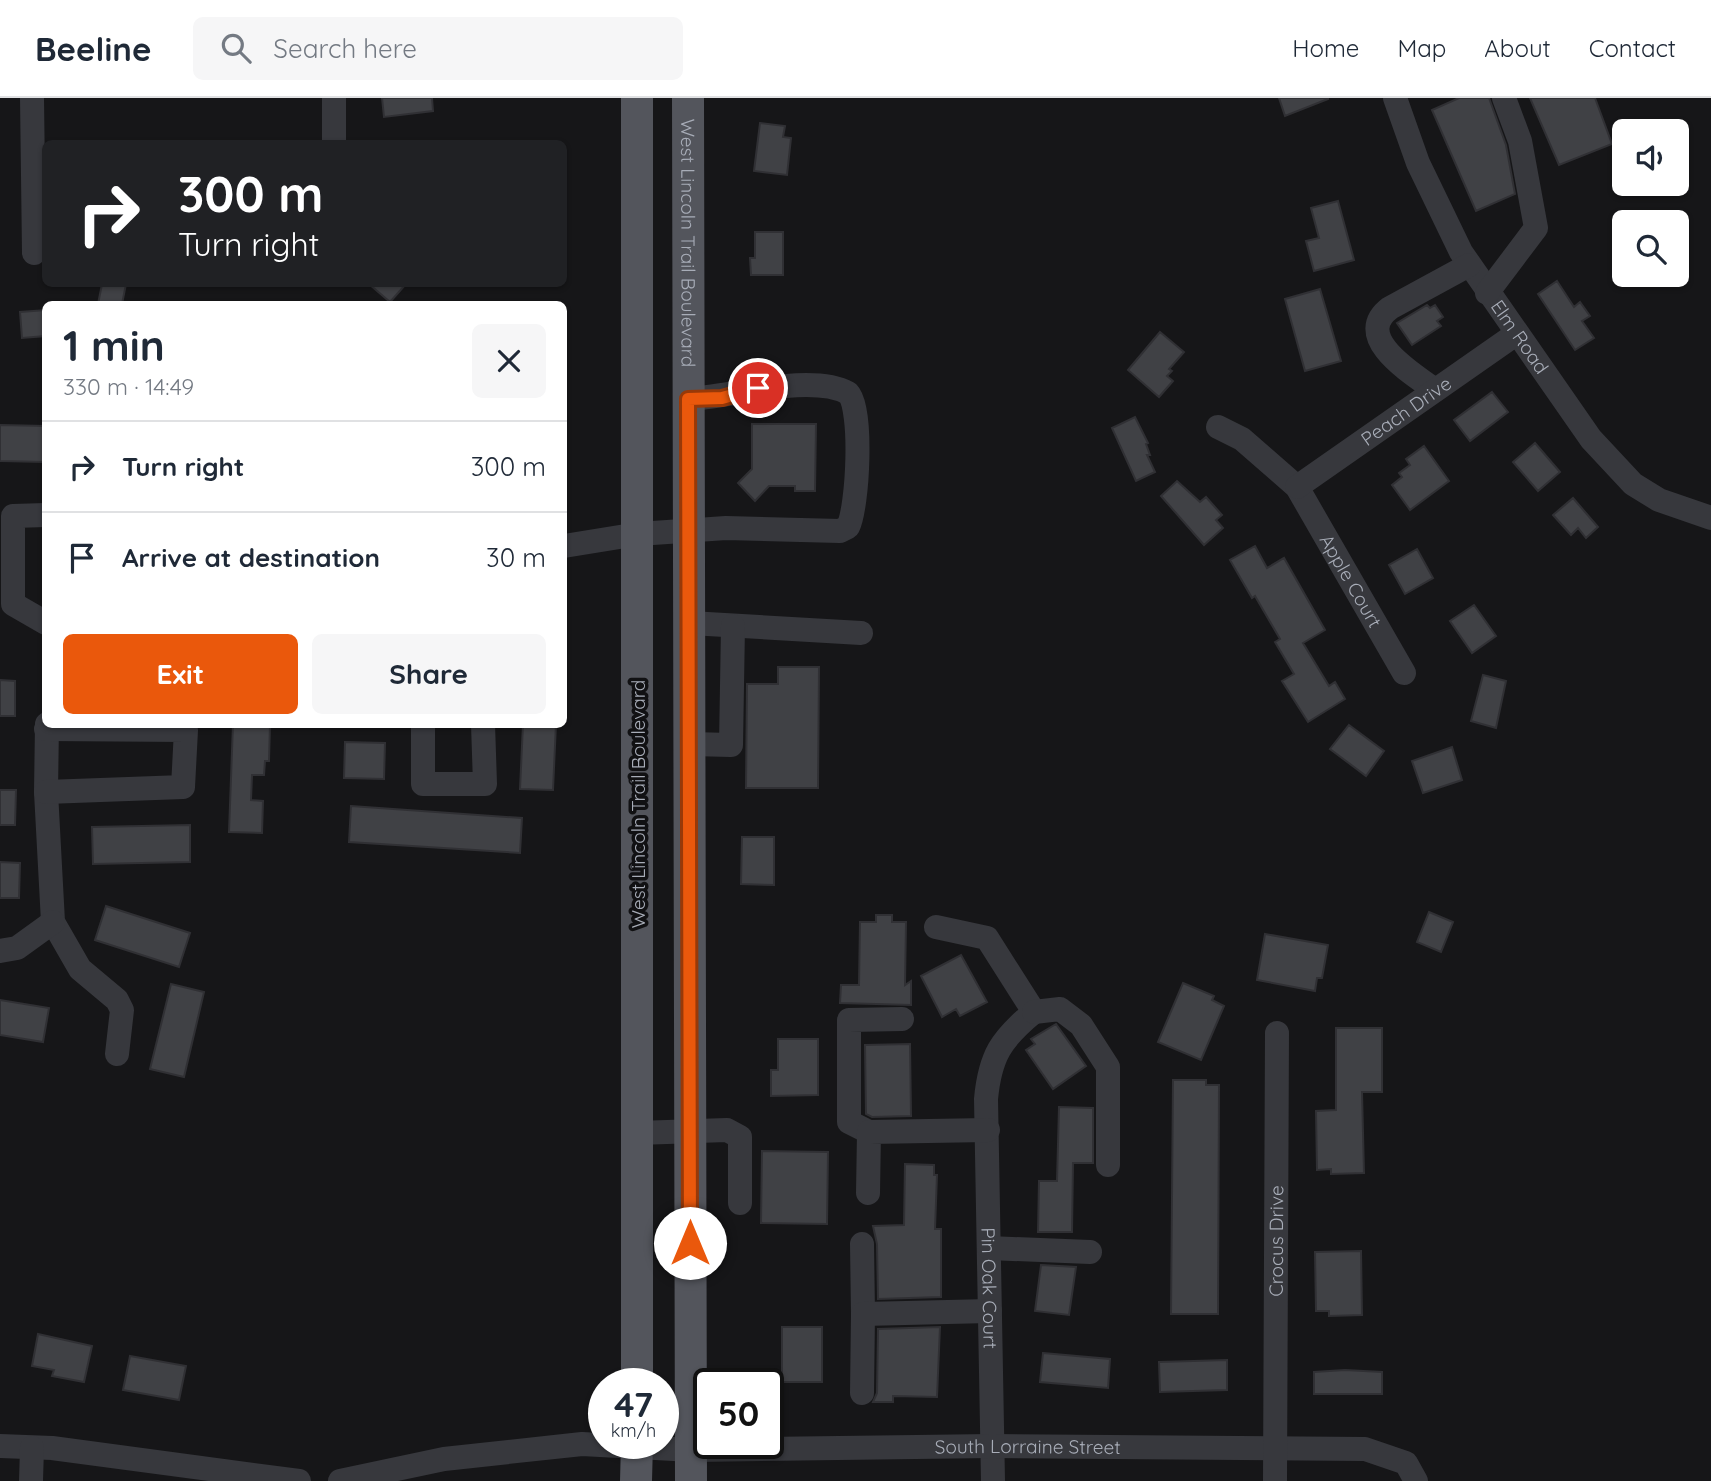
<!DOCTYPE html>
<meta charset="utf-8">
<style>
body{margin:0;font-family:Quicksand,sans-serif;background:#f6f6f7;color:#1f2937;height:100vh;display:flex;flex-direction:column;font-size:26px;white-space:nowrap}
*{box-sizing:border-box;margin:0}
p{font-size:23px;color:#747a83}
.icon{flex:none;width:38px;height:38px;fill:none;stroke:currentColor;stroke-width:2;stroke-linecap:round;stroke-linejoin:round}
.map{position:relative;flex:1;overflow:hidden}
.sheet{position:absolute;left:42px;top:203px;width:525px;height:427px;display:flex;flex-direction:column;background:#fff;border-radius:10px;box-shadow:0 2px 5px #0004}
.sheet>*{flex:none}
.guide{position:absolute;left:42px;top:42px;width:525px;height:147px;border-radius:10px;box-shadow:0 2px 5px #0004;background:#202124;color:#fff;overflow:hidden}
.controls{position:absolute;left:1612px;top:21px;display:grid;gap:14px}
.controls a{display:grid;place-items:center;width:77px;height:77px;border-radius:10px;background:#fff;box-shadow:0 2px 5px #0004;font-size:35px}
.speed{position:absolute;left:588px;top:1270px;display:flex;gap:14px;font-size:35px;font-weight:700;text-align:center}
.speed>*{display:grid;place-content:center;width:91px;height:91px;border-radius:50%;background:#fff;box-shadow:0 2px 5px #0004;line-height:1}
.speed small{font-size:18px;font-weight:400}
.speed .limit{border:4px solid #111;border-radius:10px;background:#fff;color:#111}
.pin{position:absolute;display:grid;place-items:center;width:60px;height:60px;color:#fff;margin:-30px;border:4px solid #fff;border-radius:50%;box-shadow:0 2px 7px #0007}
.me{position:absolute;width:77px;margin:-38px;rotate:0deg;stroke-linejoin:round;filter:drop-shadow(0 0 5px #0008)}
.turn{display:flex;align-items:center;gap:24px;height:147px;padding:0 21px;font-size:32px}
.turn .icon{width:91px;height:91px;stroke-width:2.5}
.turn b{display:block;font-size:49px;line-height:60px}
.round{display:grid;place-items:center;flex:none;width:74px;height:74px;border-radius:10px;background:#f6f6f7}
.head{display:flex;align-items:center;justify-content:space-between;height:119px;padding:0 21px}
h1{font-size:42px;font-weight:800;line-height:52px}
.primary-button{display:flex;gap:14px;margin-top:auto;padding:14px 21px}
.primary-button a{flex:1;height:80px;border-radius:10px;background:#ea580c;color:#fff;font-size:28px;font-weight:800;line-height:80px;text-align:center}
.primary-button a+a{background:#f6f6f7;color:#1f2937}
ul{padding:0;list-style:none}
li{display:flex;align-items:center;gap:21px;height:91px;padding:0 21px;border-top:2px solid #e0e1e3}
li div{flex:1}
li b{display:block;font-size:26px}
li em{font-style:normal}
header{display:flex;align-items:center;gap:42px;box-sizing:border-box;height:98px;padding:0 35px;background:#fff;border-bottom:2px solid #e0e1e3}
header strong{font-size:33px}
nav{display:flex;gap:38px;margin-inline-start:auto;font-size:24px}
.search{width:490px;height:63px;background:#f6f6f7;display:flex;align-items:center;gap:18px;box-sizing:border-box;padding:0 24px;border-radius:10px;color:#747a83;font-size:26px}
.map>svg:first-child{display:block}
.building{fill:#404145;stroke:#303034;stroke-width:2}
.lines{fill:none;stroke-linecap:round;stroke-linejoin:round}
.minor{stroke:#37383d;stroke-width:24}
.major{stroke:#53555c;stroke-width:32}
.route-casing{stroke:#983908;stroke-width:18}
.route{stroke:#ea580c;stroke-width:12}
.labels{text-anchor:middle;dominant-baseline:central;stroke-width:7;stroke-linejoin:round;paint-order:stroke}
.street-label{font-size:19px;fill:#a8adb8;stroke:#111113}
</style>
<header>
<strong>Beeline</strong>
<div class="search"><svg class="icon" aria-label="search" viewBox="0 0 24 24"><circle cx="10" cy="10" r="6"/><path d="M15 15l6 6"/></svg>Search here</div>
<nav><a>Home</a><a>Map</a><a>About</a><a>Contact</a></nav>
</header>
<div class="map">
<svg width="1711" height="1383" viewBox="0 0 1711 1383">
<rect width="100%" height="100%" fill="#161618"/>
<!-- building -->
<path class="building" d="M382,0h50l1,13 -49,6z
M1279,0h49v1l-43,17z
M1459,0h30l17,47 9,49 -39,17 -44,-101z
M1530,0h65l17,46 -53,21z
M760,25l25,3 -2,11 8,1 -4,37 -33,-4z
M1338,103l16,59 -40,11 -8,-30 13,-3 -8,-30z
M755,134h28v43h-32l-1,-17h5z
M1557,183l17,26 6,-5 10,14 -8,5 12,17 -19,12 -37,-56z
M102,186h24l-4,20h-24z
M369,186h37l-16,18z
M1320,191l21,72 -36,10 -20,-72z
M1427,207l3,3 5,-3 8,12 -6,4 4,5 -29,19 -15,-22z
M46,212v26l-24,2 -2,-26z
M1160,234l24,20 -15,17 3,2 -5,5 6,5 -14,16 -31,-27z
M1492,294l16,20 -38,29 -16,-21z
M1135,319l13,26 -2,1 4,11h-3l8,17 -19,9 -24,-53z
M752,326h64l-1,67h-20v-5h-26l-14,15 -17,-18 14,-14z
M0,327l46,1v36l-46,-1z
M1535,345l25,29 -22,19 -25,-29z
M1424,348l25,35 -39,29 -18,-25 10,-8 -3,-4 11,-8 -4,-6z
M1177,383l23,21 6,-5 16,18 -6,5 7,8 -19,17 -43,-49z
M1573,400l25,29 -12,11 -8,-10 -7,7 -18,-20z
M1255,448l12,22 17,-10 41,72 -22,13 26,43 6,-4 10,17 -37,23 -26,-41 12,-7 -19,-32 5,-3 -25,-43 -3,2 -22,-38z
M1417,451l16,29 -28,16 -16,-29z
M1474,507l22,31 -24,17 -22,-32z
M778,569h41l-1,121h-72l1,-104h31z
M1483,577l23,6 -10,47 -25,-7z
M0,582l15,1v35h-15z
M233,626h37l-1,37h-4l-1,14h-12l-1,25 12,1 -1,32 -33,-1z
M523,626h33l-3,66 -33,-1z
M1349,627l35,26 -18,25 -36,-27z
M345,644l40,1 -1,36 -40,-1z
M1452,649l10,33 -39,13 -11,-32z
M0,692h16l-1,35h-15z
M351,708l171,12 -2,35 -171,-11z
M190,727v37l-97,2 -1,-37z
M742,739h32v48l-33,-1z
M0,764l20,1 -1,35h-19z
M106,808l84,27 -11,34 -84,-27z
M1429,814l24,10 -12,30 -24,-10z
M876,817h16v7h14l-1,63 6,-4v24l-71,-2 1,-18h18l1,-63h16z
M1265,836l63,11 -6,33h-5l-2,13 -58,-11z
M961,857l26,47 -27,14 -4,-7 -14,8 -21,-41z
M1183,885l31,13 -2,4 12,6 -23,54 -43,-18z
M171,886l33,8 -20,85 -34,-8z
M0,902l49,8 -6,34 -43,-7z
M1056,926l30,42 -33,23 -27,-39 9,-6 -4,-5z
M1336,930h46v64h-20l2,81 -33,1v-5l-14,1 -1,-59 20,-1z
M778,941h40v56l-47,1v-26h7z
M910,946l1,72 -39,1 -6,-3 -1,-69z
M1173,982h33v5h13l-1,229h-47z
M1059,1009l34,1v55h-20l-1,69h-34l1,-51h18z
M762,1053l66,1 -1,72 -66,-1z
M905,1066l29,1v10h3l-2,54h6v68l-63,2 -1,-55 -4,-18 31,-1z
M1361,1153l1,64 -33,1v-5h-13l-1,-59z
M1041,1167l35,2 -7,48 -34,-4z
M782,1229h40v55h-40z
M940,1229l-3,70 -44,-1v6h-20l4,-9 1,-64z
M38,1236l54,12 -8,36 -32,-6 2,-6 -22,-4z
M1043,1255l67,6 -2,29 -68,-6z
M130,1258l56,10 -7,34 -56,-10z
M1227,1262v30l-67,2 -1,-30z
M1345,1272l37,2v22h-68v-22z"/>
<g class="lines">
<!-- minor -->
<g class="minor">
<path d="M32,0l2,155"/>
<path d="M334,0v46"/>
<path id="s1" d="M1395,0l23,65 43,89 130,187 42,45 26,16 52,18"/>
<path d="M1487,195l49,-65 -16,-87 -16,-43"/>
<path d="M1435,292c-22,-16 -84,-53 -45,-82l79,-43"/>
<path id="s2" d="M1218,329l24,12 55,48 107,186"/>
<path id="s3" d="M1297,389l219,-153"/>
<path d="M46,417l-33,1v88l33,19"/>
<path d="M564,448l74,-12 88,-6 114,3 8,-4c10,-20 15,-119 0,-134 -37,-20 -118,4 -160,6"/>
<path d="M690,525l171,10"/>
<path d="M47,626l-1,68 7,130 27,47 37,31 5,10 -5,44"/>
<path d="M423,626v60h62l-2,-60"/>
<path d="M691,646l40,1 2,-119"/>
<path d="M46,694l137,-5 3,-57 -140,-1"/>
<path id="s4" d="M936,829l51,11 47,74c-33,27 -44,44 -48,87l7,382"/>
<path d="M0,853l17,-3 36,-26"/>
<path d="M1034,914l26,-3 21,16 27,42v98"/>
<path d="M869,1034l-20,-10v-102l53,-1"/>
<path d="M637,1035l90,-3 13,7v66"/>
<path d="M868,1095l1,-61 119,-2"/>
<path d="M862,1146l1,70"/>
<path d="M989,1150l101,4"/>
<path d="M862,1295l1,-79 127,-3"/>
<path d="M0,1348l52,2 247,33"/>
<path d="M31,1383l1,-33"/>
<path id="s5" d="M340,1383l104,-22 138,-15 110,6 300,-4 373,3 41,14 10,18"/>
<path id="s6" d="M1275,1383l2,-448"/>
</g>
<!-- major -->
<g class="major">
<path id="s7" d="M688,0l3,1383"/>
<path d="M637,1286v-1286"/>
<path d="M636,1383l1,-37"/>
</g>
</g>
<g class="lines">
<!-- route casing -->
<g class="route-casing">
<path id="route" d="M690,1145l-2,-844 34,-1 36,-10"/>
</g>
<!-- route -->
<use href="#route" class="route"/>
</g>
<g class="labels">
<!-- street labels -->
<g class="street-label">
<text stroke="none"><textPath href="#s7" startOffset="145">West Lincoln Trail Boulevard</textPath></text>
<text stroke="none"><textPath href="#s1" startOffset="271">Elm Road</textPath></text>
<text stroke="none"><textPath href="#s3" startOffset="133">Peach Drive</textPath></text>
<text stroke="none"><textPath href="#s2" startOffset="208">Apple Court</textPath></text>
<text transform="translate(638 706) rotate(-90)">West Lincoln Trail Boulevard</text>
<text stroke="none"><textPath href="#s6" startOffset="240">Crocus Drive</textPath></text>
<text stroke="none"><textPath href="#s4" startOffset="432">Pin Oak Court</textPath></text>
<text stroke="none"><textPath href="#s5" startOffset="691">South Lorraine Street</textPath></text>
</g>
</g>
</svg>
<div class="controls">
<a><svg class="icon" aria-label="sound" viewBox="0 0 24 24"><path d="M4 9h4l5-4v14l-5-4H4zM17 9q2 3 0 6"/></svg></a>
<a><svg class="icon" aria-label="search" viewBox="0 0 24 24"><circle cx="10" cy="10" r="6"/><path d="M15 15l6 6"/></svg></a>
</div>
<div class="speed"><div>47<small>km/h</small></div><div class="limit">50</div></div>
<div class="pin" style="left:758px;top:290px;background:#d93025"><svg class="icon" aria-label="arrive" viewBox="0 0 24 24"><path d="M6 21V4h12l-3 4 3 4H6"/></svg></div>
<svg class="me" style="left:690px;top:1145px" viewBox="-20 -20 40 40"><circle r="19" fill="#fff"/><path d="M0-13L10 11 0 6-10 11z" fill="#ea580c"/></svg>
<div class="guide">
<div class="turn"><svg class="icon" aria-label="right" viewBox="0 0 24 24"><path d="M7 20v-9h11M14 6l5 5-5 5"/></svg><div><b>300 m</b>Turn right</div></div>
</div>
<section class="sheet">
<div class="head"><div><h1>1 min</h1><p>330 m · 14:49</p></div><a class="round"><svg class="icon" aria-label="close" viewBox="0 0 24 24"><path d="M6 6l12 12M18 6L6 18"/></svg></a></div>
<ul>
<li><svg class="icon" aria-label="right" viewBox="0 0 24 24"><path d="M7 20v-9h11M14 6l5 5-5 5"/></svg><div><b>Turn right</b></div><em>300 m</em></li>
<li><svg class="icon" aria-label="arrive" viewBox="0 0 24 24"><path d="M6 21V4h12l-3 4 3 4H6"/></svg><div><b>Arrive at destination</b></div><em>30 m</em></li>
</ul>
<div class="primary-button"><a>Exit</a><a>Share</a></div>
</section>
</div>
